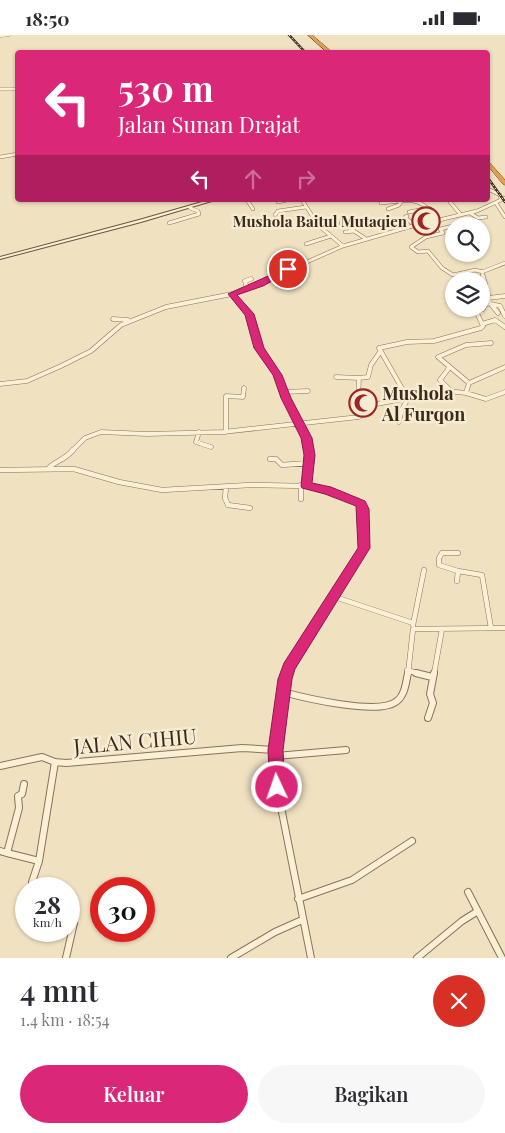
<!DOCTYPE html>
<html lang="id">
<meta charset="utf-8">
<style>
body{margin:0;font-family:"Playfair Display",serif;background:#f7f7f7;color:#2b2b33;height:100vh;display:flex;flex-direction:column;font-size:19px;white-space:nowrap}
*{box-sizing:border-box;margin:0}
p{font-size:16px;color:#7c7c81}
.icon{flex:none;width:28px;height:28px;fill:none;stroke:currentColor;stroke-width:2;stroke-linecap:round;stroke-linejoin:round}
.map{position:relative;height:923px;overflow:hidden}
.drawer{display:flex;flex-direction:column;background:#fff;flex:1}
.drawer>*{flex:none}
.guide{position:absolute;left:15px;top:15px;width:475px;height:152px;border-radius:5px;box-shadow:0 1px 4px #0004;background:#db2777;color:#fff;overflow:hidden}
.controls{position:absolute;left:445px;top:182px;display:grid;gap:10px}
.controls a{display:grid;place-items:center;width:45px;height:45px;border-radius:50%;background:#fff;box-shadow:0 1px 4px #0004;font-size:25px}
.speed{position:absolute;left:15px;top:842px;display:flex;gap:10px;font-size:25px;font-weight:700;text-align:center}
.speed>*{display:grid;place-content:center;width:65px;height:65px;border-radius:50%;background:#fff;box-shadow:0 1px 4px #0004;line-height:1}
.speed small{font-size:12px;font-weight:400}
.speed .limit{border:8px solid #d22;background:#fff;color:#111}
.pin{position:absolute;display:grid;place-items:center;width:42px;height:42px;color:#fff;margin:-21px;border:2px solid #fff;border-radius:50%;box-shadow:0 1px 5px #0007}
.me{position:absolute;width:55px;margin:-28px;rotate:357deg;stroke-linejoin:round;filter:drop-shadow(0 0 4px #0008)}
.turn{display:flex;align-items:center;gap:18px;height:105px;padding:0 20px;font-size:22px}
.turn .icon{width:65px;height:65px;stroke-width:2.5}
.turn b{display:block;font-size:35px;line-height:42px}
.lanes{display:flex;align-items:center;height:48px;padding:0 20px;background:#0003;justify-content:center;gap:25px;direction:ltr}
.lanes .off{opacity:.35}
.round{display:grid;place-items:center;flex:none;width:52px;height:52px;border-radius:26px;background:#f7f7f7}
.headline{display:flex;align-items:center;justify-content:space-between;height:85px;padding:0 20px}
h1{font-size:30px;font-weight:600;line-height:38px}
.button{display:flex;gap:10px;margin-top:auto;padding:10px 20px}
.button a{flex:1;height:58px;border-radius:30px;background:#db2777;color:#fff;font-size:20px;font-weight:600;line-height:58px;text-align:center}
.button a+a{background:#f7f7f7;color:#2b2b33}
.status{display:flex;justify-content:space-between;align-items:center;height:35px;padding:0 25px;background:#fff;direction:ltr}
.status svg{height:14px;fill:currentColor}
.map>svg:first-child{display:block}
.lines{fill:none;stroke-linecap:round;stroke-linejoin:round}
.street-far4-casing{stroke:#8b7258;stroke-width:3}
.street-far3-casing{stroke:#8b7258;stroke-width:4}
.street-far2-casing{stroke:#8b7258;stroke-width:5}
.street-far1-casing{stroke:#8b7258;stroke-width:5.5}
.street-casing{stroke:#8b7258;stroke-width:8}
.secondary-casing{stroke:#6d533b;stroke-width:2}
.highway-casing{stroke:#58402c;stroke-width:1}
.street-far4{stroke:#fbefd5;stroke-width:2.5}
.street-far3{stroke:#fbefd5;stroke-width:3}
.street-far2{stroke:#fbefd5;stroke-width:4}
.street-far1{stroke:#fbefd5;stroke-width:4.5}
.street{stroke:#fbefd5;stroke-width:6}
.secondary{fill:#fbefd5;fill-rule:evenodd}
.highway{fill:#e49f4d;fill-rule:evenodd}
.rail-casing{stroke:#3a2a1d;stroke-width:2.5}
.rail{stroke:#f7ecd1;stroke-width:1;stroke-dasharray:2;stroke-linecap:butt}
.route{fill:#db2777;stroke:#8e194d}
.labels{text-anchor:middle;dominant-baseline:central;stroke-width:5;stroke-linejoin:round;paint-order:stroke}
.far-poi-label{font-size:15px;font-weight:bold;fill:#3a2a1d;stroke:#f7ecd1;text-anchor:end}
.poi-label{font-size:18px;font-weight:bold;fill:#3a2a1d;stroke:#f7ecd1;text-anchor:start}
.near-street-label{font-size:21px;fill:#3a2a1d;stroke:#f7ecd1}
</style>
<div class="status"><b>18:50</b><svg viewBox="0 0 49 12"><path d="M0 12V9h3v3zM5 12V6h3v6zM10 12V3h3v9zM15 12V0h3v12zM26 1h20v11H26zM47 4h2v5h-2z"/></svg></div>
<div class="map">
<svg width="505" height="923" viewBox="0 0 505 923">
<rect width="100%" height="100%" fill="#f0e1c1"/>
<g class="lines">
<!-- street-far4 casing -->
<g class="street-far4-casing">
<path id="street-far4" d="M0,1l9,-1
M0,54h18"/>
</g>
<!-- street-far3 casing -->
<g class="street-far3-casing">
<path id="street-far3" d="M0,122l18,-3
M488,154l12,6 1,4
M247,165l6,9
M302,165l16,25 25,21
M278,167l9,-2
M450,167l11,13
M381,168c32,-3 37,-8 59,18
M496,168l9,14
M388,174l11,-4 2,-3
M409,177l20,-4
M470,178l8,5 8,-1
M275,180l3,-4 28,-4
M407,181l-2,1 9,8
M169,188l30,-9 -1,-3 -8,-3
M341,188l13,8
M453,191l-13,3 3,4 -17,4 -15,10 7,5 10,-1 14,17 11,7 22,-5 8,2
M345,197l9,-1 12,8
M306,209l25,-8
M273,242l70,-31 66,-19 68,-16 28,-13
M483,242l-1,-5 23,-9"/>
</g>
<!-- street-far2 casing -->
<g class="street-far2-casing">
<path id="street-far2" d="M483,241l7,27 8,10
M247,254l-2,-8 6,-2
M232,259l17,20 10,34 19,27 8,23 21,40 2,13
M488,263l17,-2
M491,269l9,2 5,10
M113,284l15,1
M482,289l13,-4 10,7
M449,333l-9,12 11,11
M336,342l23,1
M469,348l-31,-26 28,-12 25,-2
M0,349l27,-3 34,-15 30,-15 30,-26 45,-18 66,-13 44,-18
M284,357l24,-1
M466,358l20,6 19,-7
M360,372l-2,-8 1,-21 9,-1 3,-12 9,-13
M399,387l3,-13 6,-10 -29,-51 28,-6 27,-1 47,-13 2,-2 -7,-15 7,-2 2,-4 5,-2
M199,397l-3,10 15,5
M226,397v-36l17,1 1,-9
M72,416l13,-13 16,-6 46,2 76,-2 136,-15 3,-2 -2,-8 87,-16 19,2 3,-10 36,-16"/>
</g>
<!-- street-far1 casing -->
<g class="street-far1-casing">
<path id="street-far1" d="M270,424h6l6,6 27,-2
M48,434c5,-7 17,-9 25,-19
M0,435l74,-1 45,13 43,8 88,-5 56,1 40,11 17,9v46l-72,110 -4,12
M301,450v14
M306,451l3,-36
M226,452l-1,11 3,7 22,3
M458,518h-16l-3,5v7l19,6
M457,546l1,-10 24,4 9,53
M332,561l81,27
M413,590l11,-55
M407,635l13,4
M408,639l5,-45 92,-1
M434,639l8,-45"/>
</g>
<!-- street casing -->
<g class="street-casing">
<path id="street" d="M287,638l-12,77 2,37 34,171
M416,638l16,4
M283,657c22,6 97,24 114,9 8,-6 9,-19 11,-28
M428,683l5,-15 -3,-9 4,-21
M276,721l70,-6
M0,731l42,-9 13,5 11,1 176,-15 33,2
M0,816l7,2 12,-45 -1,-12 4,-2 2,-10
M7,818l32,8
M34,854l-2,-7 7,-21 16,-99
M468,857l34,66
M298,864l54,-19 60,-39
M66,923l8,-35 -1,-4 -4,-2
M231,923l44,-26 27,-12
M417,923l45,-37 16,-10"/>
</g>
<!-- secondary casing -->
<g class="secondary-casing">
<path id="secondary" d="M209,165h6l-74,22 -141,37v-2l139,-37z"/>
</g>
<!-- highway casing -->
<g class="highway-casing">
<path id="highway" d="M308,0h4l21,18h-5z
M488,126l17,19v5l-2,-1 -15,-18z"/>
</g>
<!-- street-far4 -->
<use href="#street-far4" class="street-far4"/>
<!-- street-far3 -->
<use href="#street-far3" class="street-far3"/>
<!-- street-far2 -->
<use href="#street-far2" class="street-far2"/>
<!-- street-far1 -->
<use href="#street-far1" class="street-far1"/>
<!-- street -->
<use href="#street" class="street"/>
<!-- secondary -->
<use href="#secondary" class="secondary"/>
<!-- highway -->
<use href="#highway" class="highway"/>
<!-- rail casing -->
<g class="rail-casing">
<path id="rail" d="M289,0l17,18
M488,143l17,24"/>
</g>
<!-- rail -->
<use href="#rail" class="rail"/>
</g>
<!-- route -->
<path class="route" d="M288,232l3,1v3l-28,15 -26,9 17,19 10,34 18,27 9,23 21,40 3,17 -3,28 19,4 34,14 4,8 1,39 -75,121 -3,10 -9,71 2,37 -2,5 -6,3 -5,-3 -2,-5 -2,-37 10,-71 6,-16 74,-115 -2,-42 -31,-12 -23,-6 -1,-2 3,-31 -3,-17 -20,-40 -8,-23 -19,-27 -9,-33 -17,-21z"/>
<!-- icons -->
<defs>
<g id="mosque-ring" transform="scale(1.4375)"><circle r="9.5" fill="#f7ecd1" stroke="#9d2427" stroke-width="1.5"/><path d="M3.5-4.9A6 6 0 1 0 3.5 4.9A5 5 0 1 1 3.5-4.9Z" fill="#9d2427"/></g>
</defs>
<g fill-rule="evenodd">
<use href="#mosque-ring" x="426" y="186"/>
<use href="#mosque-ring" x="363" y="368"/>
</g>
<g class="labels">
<!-- far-poi labels -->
<g class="far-poi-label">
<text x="407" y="186">Mushola Baitul Mutaqien</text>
</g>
<!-- poi labels -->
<g class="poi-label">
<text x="382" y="358">Mushola<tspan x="382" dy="21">Al Furqon</tspan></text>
</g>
<!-- near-street labels -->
<g class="near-street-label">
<text transform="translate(135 705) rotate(-5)">JALAN CIHIU</text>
</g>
</g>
</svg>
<div class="controls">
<a><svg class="icon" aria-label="search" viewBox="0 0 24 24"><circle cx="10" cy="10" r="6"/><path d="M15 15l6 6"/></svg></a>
<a><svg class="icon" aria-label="layers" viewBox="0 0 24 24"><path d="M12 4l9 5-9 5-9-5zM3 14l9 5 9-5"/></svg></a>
</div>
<div class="speed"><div>28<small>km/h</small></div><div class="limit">30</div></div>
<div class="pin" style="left:288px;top:234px;background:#d93025"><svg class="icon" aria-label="arrive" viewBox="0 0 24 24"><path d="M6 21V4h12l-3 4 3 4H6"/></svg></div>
<svg class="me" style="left:277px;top:752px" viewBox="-20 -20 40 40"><circle r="17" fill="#db2777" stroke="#fff" stroke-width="3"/><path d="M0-11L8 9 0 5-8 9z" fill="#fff"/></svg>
<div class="guide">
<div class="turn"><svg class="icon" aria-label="left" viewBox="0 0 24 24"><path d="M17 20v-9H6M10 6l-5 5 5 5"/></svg><div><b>530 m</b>Jalan Sunan Drajat</div></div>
<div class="lanes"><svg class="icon" aria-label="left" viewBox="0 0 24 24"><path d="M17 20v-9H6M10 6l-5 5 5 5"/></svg><svg class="icon off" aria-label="ahead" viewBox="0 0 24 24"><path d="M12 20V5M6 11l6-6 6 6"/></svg><svg class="icon off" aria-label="right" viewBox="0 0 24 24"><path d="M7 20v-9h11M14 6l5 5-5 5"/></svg></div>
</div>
</div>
<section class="drawer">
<div class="headline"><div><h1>4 mnt</h1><p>1.4 km · 18:54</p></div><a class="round" style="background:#d93025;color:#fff"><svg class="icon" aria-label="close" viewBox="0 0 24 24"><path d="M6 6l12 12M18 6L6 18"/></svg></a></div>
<div class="button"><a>Keluar</a><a>Bagikan</a></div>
</section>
